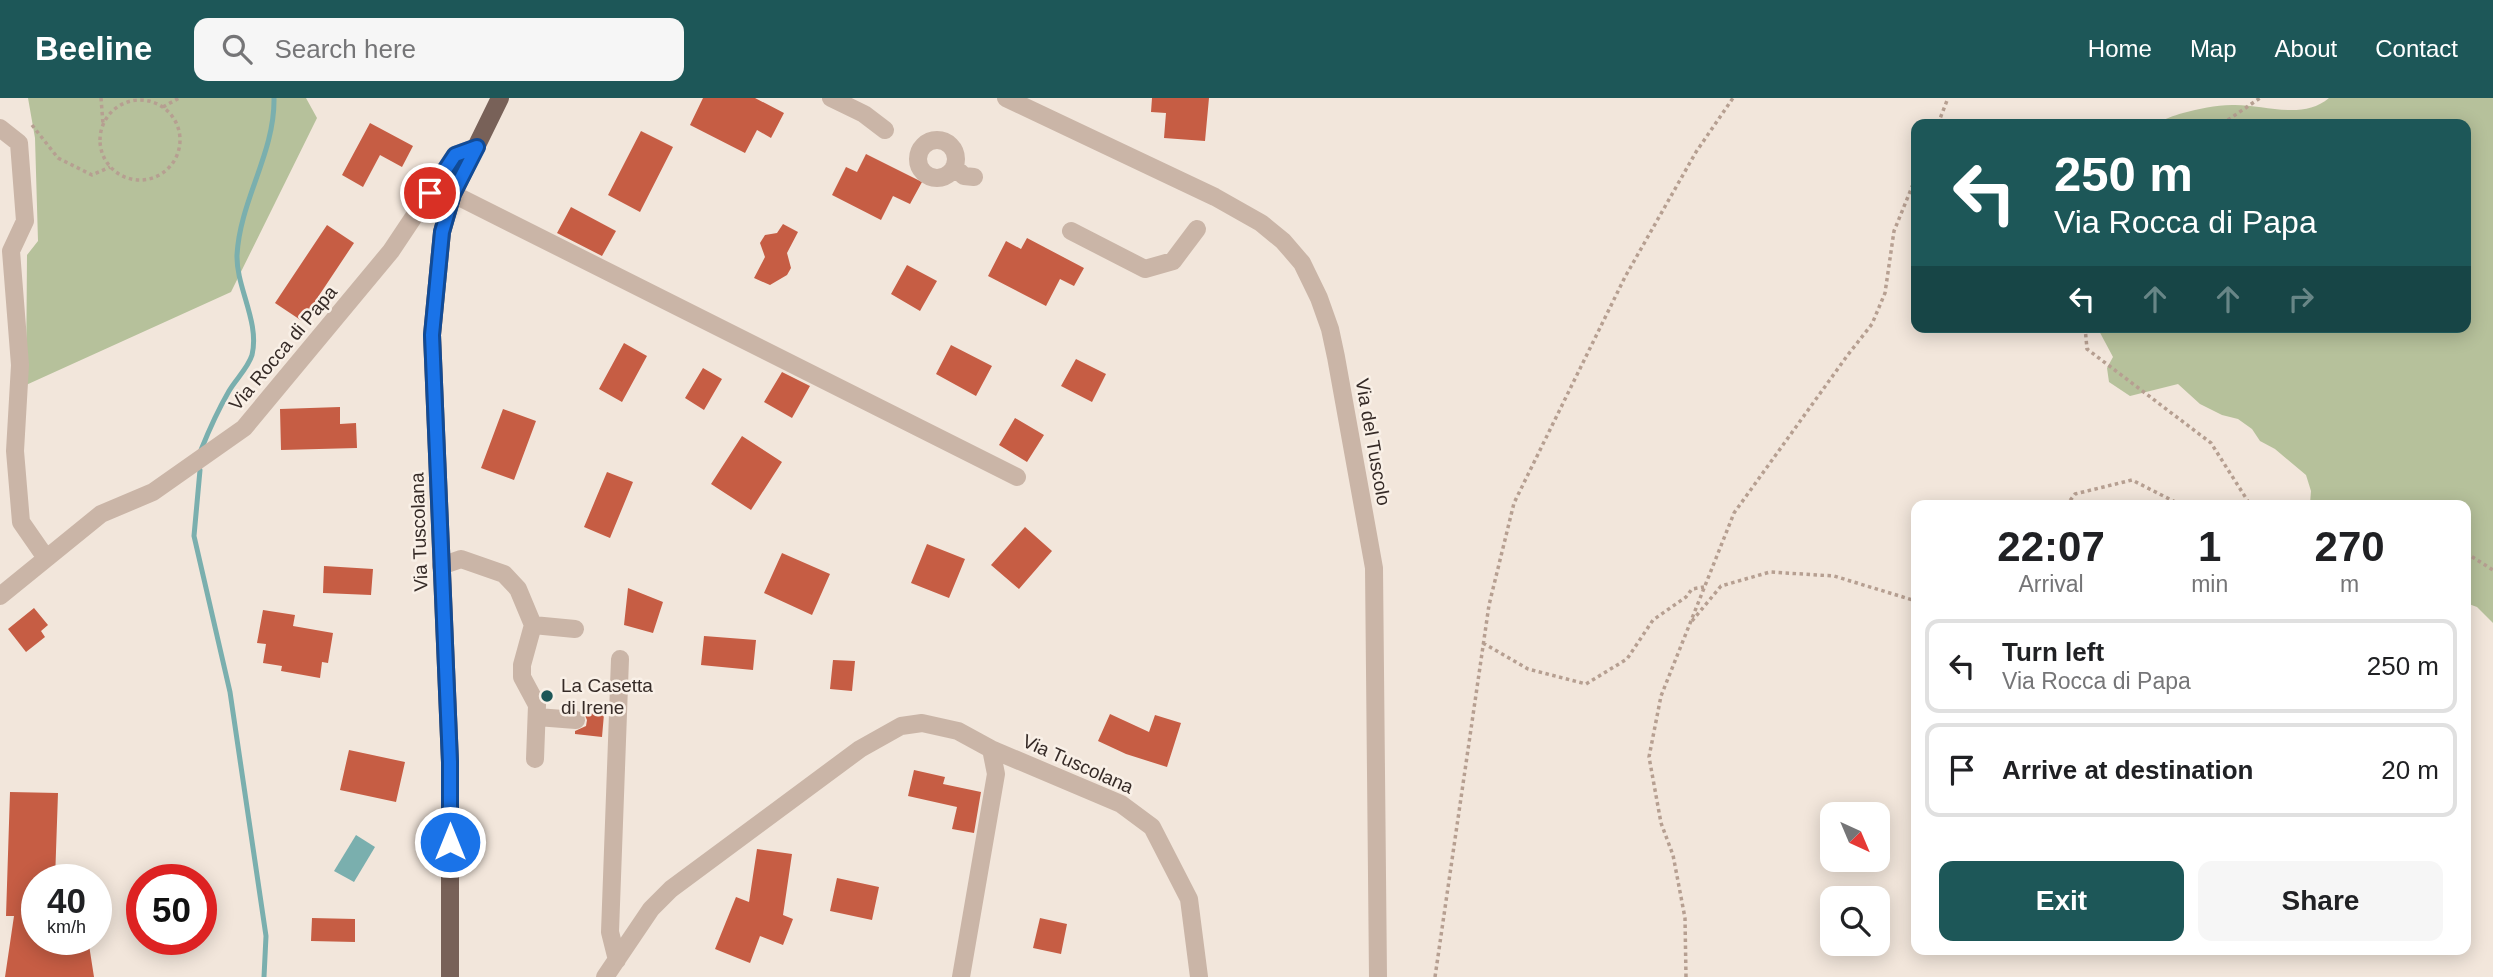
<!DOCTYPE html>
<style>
body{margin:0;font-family:Helvetica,sans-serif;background:#f6f6f6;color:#202124;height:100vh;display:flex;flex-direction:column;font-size:26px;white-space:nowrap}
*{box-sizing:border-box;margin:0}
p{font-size:23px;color:#757577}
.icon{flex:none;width:38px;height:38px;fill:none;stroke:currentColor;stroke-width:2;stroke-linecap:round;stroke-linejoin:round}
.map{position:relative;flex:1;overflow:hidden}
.sheet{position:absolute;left:1911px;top:402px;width:560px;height:455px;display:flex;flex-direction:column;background:#fff;border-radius:14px;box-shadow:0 4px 18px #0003}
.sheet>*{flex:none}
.top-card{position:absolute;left:1911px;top:21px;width:560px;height:214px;border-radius:14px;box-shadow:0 4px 18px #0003;background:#1d5758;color:#fff;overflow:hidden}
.needle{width:46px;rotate:136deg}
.buttons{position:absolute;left:1820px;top:704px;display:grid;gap:14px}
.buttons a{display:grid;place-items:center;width:70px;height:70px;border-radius:14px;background:#fff;box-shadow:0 4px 18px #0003;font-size:35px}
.speed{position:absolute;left:21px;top:766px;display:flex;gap:14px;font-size:35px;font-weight:700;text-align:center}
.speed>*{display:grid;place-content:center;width:91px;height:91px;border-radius:50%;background:#fff;box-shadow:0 4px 18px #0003;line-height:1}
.speed small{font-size:18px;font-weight:400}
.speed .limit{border:10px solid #d22;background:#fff;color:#111}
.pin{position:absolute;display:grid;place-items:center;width:60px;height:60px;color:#fff;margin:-30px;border:4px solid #fff;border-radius:50%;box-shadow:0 2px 7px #0007}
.me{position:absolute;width:77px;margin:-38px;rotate:0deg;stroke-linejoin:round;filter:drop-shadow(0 0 5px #0008)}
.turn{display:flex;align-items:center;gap:24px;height:147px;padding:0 28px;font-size:32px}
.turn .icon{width:91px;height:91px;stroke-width:2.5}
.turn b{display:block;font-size:49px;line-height:60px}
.lanes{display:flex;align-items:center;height:66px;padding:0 28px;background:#0003;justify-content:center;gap:35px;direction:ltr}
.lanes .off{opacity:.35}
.eta{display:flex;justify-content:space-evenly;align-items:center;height:119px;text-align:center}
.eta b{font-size:42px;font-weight:700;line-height:49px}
.action{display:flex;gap:14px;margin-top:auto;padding:14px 28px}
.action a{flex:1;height:80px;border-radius:14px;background:#1d5758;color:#fff;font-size:28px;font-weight:700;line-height:80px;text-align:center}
.action a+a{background:#f6f6f6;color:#202124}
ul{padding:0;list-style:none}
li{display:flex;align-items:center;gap:21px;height:94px;margin:0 14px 10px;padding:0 14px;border:4px solid #e0e0e0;border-radius:14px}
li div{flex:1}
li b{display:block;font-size:26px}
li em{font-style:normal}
header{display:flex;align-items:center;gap:42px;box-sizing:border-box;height:98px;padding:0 35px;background:#1d5758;color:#fff}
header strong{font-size:33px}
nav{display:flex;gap:38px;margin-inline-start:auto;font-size:24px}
.search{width:490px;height:63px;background:#f6f6f6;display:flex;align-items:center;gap:18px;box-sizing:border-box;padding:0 24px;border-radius:14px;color:#757577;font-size:26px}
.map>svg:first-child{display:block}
.green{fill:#b6c19b}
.water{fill:#7aafae}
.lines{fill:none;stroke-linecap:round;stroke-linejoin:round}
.stream{stroke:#7aafae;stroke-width:5}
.building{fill:#c65d44}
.path{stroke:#b69f91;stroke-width:3.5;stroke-dasharray:3.5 3.5;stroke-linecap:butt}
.minor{stroke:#cab5a7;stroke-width:18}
.major{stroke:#786158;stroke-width:18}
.route-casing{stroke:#114b97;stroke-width:18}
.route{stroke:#1a73e8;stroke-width:12}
.poi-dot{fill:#1d5758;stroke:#f9f0e7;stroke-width:2.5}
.labels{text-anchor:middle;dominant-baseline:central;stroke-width:5;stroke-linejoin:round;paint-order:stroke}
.street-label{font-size:19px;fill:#362b27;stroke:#f9f0e7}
.poi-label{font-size:19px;fill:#362b27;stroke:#f9f0e7;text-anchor:start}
</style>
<header>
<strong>Beeline</strong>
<div class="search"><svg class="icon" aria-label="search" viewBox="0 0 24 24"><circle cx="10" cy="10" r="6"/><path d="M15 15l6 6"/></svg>Search here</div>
<nav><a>Home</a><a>Map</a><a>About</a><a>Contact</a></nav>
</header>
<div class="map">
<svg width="2493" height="879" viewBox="0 0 2493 879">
<rect width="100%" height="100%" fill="#f2e6db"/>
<!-- green -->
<path class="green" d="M28,0h278l11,20 -86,174 -205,93 1,-130 11,-14 -3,-103z
M2329,0h164v525l-16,-16 -11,-4v-97h-153l-3,-2 1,-13 -5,-16 -31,-26 -15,-8 -8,-12 -14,-10 -16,-4 -22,-11 -22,-20 -48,12 -21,-14 -2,-14 6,-11 -16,-30h369v-203h-308c7,-6 15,-8 25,-11 16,-4 32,-8 49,-8 32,-1 70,16 97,-7z"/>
<!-- water -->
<path class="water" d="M356,737l19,12 -21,35 -20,-11z"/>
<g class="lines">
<!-- stream -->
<path class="stream" d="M201,352c8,-20 17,-40 28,-59 7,-12 19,-23 23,-36 8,-33 -16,-68 -15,-100 3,-55 38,-102 37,-157
M200,372l-6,66 36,156 36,244 -2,41"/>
</g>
<!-- building -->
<path class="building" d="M703,0h52l29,15 -13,25 -14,-8 -12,23 -55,-28z
M1152,0h57l-4,43 -41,-3 2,-25 -15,-1z
M370,25l43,23 -11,21 -22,-12 -17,32 -21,-12z
M641,33l32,16 -33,65 -32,-17z
M866,56l56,28 -12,22 -17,-8 -12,24 -49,-25 14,-28 11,5z
M571,109l45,24 -14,25 -45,-23z
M783,126l15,8 -11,21 4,15 -4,7 -17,10 -16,-7 11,-21 -5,-14 5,-8 12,-2z
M327,127l27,18 -52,78 -27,-18z
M1027,140l57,30 -10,18 -14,-7 -14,27 -58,-30 18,-35 15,8z
M907,167l30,16 -17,30 -29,-17z
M624,245l23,13 -25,46 -23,-13z
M951,247l41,21 -16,30 -40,-22z
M1076,261l30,15 -14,28 -31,-16z
M703,270l19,11 -18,31 -19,-12z
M782,274l28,14 -18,32 -28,-16z
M340,309v17l16,-1 1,25 -76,2 -1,-41z
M503,311l33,12 -22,59 -33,-12z
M1015,320l29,17 -17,27 -28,-17z
M742,338l40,26 -31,48 -40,-26z
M607,374l26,10 -23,56 -26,-11z
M1025,429l27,24 -33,38 -28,-24z
M927,446l38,15 -16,39 -38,-15z
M782,455l48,21 -18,41 -48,-22z
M324,468l49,3 -2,26 -48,-2z
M628,490l35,14 -10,31 -29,-8z
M34,510l14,17 -7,6 4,6 -19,15 -18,-23z
M263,512l32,5 -2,11 40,7 -5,30 -6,-1 -2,16 -39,-7 1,-5 -19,-3 3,-19 -9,-1z
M704,538l52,4 -3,30 -52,-5z
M833,562l22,1 -3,30 -22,-2z
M584,615l20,1 -2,23 -27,-3v-3l11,-5 1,-6z
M1110,616l39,18 6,-17 26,8 -14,44 -41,-13 -28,-13z
M349,652l56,12 -9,40 -56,-12z
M914,672l31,7 -2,7 38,8 -7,41 -22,-4 5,-22 -49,-11z
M10,694l48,1 -3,87h-18v63l52,2 5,32h-89l9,-61h-8z
M757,751l35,5 -9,61 10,4 -10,26 -23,-9 -10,27 -35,-14 21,-52 13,5z
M837,780l42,9 -7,33 -42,-9z
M312,820l43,1v23l-44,-1z
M1040,820l27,6 -6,30 -28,-6z"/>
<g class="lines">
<!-- path -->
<path class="path" d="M101,0l2,26
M100 42a40 40 0 1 1 80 0a40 40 0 1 1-80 0Z
M163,9l16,-9
M1938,26l10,-26
M2222,26l38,-26
M32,27l26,33 34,17 18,-8
M2085,229l2,22 124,94 40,63
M2066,408l9,-12 57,-14 51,26
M2361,408l13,-4 7,4
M2466,455l27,17
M1692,523l29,-35 49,-14 64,4 82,25
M1483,545l45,26 58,15 41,-25 26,-39 33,-23 6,-8 12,-2
M1435,879l54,-372 25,-102 111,-226 71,-125 37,-54
M1686,879l-1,-59 -12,-63 -12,-32 -12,-66 12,-61 73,-183 113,-157 25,-32 13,-31 9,-62 22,-54"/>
<!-- minor -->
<path class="minor" d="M831,0l33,16 21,16
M1006,0l209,99 46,26 22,18 19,22 17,35 11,31 6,28 38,211 4,409
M0,30l19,15 6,78 -14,30 9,114 -5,86 6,71 25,36
M918 61a19 19 0 1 1 38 0a19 19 0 1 1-38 0Z
M954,69l10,9 10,1
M453,96l564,283
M1071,133l74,38 28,-8 24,-32
M441,468l20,-7 43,15 14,15 15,36 42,4
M0,498l101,-82 52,-22 91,-64 147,-177 64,-96 22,-8
M533,527l-11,40v12l15,28 -2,54
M537,619l39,3
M991,651l130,55 31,23 37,72 10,78
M617,862l-7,-28 10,-273
M605,879l46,-68 20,-20 189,-140 41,-23 21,-3 36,8 33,18 5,25 -35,203"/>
<!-- major -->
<path class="major" d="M450,879v-215l-18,-427 10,-103 5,-18 6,-20 47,-96"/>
</g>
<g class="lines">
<!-- route casing -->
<g class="route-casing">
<path id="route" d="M430,95l25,-38 22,-8 -24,47 -11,38 -10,103 18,427v80"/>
</g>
<!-- route -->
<use href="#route" class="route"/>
</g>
<!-- markers -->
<circle class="poi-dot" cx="547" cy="598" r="7"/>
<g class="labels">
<!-- street labels -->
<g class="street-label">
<text transform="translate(283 250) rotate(-50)">Via Rocca di Papa</text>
<text transform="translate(1373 344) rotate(80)">Via del Tuscolo</text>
<text transform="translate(419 434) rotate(-92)">Via Tuscolana</text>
<text transform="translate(1078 666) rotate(24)">Via Tuscolana</text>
</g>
<!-- poi labels -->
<g class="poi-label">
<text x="561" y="587">La Casetta<tspan x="561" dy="22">di Irene</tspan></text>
</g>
</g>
</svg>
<div class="buttons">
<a><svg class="needle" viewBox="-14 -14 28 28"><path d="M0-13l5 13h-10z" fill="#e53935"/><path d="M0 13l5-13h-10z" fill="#757577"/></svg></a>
<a><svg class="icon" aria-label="search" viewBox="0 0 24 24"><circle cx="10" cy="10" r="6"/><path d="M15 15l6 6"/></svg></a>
</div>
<div class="speed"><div>40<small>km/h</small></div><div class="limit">50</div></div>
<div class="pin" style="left:430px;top:95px;background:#d93025"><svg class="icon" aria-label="arrive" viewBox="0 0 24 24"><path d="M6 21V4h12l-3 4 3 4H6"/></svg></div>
<svg class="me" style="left:450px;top:744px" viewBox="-20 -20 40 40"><circle r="17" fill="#1a73e8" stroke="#fff" stroke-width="3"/><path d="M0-11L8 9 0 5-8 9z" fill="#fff"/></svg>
<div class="top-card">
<div class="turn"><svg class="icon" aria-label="left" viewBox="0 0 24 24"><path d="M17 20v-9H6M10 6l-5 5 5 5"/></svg><div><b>250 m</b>Via Rocca di Papa</div></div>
<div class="lanes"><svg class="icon" aria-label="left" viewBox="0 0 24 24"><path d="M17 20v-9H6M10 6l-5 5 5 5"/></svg><svg class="icon off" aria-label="ahead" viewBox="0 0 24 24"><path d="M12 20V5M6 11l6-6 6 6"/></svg><svg class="icon off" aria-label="ahead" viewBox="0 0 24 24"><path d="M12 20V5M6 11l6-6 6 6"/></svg><svg class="icon off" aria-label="right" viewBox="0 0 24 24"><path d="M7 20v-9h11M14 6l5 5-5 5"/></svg></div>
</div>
<section class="sheet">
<div class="eta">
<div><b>22:07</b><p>Arrival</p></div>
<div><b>1</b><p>min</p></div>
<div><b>270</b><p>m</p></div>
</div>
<ul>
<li><svg class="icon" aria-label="left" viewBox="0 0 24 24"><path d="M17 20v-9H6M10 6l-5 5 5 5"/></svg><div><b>Turn left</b><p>Via Rocca di Papa</p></div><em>250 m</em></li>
<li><svg class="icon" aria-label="arrive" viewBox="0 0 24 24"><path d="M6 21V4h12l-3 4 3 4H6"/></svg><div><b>Arrive at destination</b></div><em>20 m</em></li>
</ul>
<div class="action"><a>Exit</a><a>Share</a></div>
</section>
</div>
